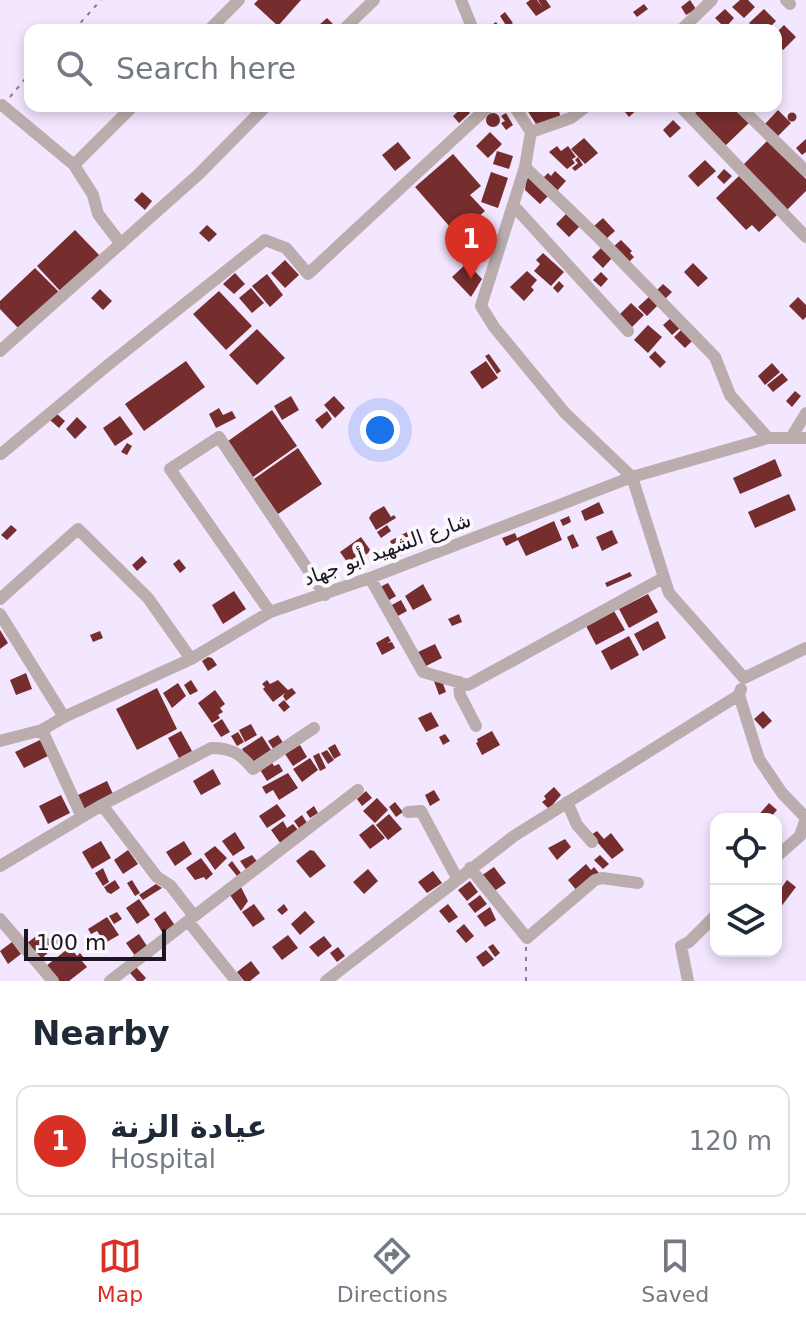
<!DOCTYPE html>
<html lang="en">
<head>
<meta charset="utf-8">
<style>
	:root { --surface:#fff; --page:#f2f2f3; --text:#1f2937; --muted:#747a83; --line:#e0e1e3; --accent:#d93025 }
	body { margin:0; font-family:"DejaVu Sans",Vazirmatn,sans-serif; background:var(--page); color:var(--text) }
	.controls { position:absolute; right:24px; bottom:24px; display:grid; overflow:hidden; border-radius:16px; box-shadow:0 4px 12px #0003 }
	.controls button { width:72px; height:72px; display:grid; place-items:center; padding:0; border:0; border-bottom:2px solid var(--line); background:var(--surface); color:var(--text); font:40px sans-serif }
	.scale { position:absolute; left:24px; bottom:20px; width:142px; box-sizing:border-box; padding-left:8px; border:4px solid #1b161f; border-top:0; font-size:22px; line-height:28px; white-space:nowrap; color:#1b161f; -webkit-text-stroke:6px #fbf8fd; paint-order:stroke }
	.you { position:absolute; left:380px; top:430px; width:28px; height:28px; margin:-20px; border:6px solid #fff; border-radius:50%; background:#1a73e8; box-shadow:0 0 0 12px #1a73e833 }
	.badge { display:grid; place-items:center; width:52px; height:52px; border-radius:50%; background:var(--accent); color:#fff; font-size:26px; font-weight:700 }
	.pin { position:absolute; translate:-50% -66px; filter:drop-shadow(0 2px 4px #0008) }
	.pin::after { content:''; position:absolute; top:42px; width:28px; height:24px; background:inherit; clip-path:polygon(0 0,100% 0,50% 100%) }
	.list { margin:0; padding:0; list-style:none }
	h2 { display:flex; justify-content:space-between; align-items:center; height:104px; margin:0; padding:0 32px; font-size:34px }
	h2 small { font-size:26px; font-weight:400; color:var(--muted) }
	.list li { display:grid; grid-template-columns:52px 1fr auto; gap:24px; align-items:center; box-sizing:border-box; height:112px; margin:0 16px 16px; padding:0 16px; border:2px solid var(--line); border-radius:16px }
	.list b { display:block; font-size:30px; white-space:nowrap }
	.list p { margin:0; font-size:26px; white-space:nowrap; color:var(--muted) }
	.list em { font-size:26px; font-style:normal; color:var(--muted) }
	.icon { flex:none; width:44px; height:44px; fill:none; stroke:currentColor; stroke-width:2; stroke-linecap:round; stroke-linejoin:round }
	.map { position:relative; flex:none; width:806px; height:981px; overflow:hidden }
	.search { position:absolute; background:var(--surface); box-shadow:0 4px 12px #0003; left:24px; right:24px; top:24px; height:88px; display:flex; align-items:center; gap:20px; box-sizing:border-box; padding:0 28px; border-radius:16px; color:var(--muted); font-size:30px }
	.sheet { height:232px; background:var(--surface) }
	nav { display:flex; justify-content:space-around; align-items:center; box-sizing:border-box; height:112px; border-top:2px solid var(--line); background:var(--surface); font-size:22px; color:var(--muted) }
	nav a { display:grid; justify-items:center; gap:4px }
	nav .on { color:var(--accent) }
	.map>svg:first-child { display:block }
	.building { fill:#762d2e }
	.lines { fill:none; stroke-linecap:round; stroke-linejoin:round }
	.path { stroke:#847b8b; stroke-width:2; stroke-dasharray:4 6; stroke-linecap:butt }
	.minor { stroke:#bbadad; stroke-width:12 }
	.labels { text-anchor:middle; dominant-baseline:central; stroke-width:8; stroke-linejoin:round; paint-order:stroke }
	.street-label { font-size:20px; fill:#1b161f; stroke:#fbf8fd }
</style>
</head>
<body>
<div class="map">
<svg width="806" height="981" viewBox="0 0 806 981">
	<rect width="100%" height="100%" fill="#f3e6ff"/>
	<path class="building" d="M258 0H301L278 26 254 4Z
		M530 0H537L542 7 538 0H546L551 7 536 16 526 3Z
		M690 0 696 9 686 15 681 7Z
		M740 0H748L755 7 744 18 732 7Z
		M644 4 648 9 637 17 633 12Z
		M725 9 734 18 725 28 715 18Z
		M764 9 776 21 767 30H756L749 23Z
		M505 12 513 23 507 27 500 16Z
		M327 18 334 25 324 30 319 25Z
		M496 22 502 30H485Z
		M784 25 796 37 783 50 776 43V33Z
		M464 106 470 113 459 123 453 116Z
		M533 106H556L560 114 559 119 536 124 527 110Z
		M620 106H641L629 117Z
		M702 106H734L750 122 725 146 694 114Z
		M778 110 791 123 777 137 765 124Z
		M787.5 117a4.5 4.5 0 1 1 9 0a4.5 4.5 0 1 1-9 0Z
		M506 113 513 125 506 130 501 123 505 121 501 116Z
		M486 120a7 7 0 1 1 14 0a7 7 0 1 1-14 0Z
		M673 120 681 128 670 138 663 130Z
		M490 132 502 144 488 158 476 146Z
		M584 138 598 153 585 164 571 149Z
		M806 139V152L802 155 796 148Z
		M768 140 806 179V191L786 211 742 166Z
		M398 142 411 158 395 171 382 155Z
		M557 146 561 151 568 146 576 157 572 159 575 163 567 169 549 152Z
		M497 151 513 156 509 169 493 164Z
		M453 154 481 186 470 195 485 211 457 235 415 187Z
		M578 157 583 165 575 171 572 168 578 163 575 160Z
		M705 160 716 171 698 187 688 176Z
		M724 169 732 176 724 184 717 177Z
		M555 171 566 181 556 192 542 179 548 173 551 176Z
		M491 172 508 178 498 208 481 202Z
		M531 175 551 193 540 204 525 190 526 180Z
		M739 176 777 215 759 232 752 225 746 230 716 198Z
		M142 192 152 201 145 210 134 200Z
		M568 212 581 225 569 237 556 224Z
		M603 218 615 231 606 239 594 226Z
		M207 225 217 234 209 242 199 233Z
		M75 230 101 257 62 293 37 266Z
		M621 240 632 251 630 253 634 257 628 263 613 247Z
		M601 248 612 258 603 268 592 257Z
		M543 253 564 272 551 286 534 271 540 264 536 260Z
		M285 260 299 275 285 288 271 273Z
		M467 263 482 279 471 297 452 277Z
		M693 263 708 278 698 287 684 272Z
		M35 268 60 293 20 330 0 309V301Z
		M527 271 537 280 531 287 534 290 524 301 510 287Z
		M601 272 608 279 601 287 593 280Z
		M235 273 245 284 234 294 223 284Z
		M267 274 283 295 270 307 252 286Z
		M559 281 564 286 558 293 553 288Z
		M663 284 672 292 664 300 655 292Z
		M251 288 264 303 252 313 239 298Z
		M100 289 112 301 103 310 91 298Z
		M219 291 252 326 226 350 193 314Z
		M650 296 658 305 647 316 638 307Z
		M798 297 806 305V317L803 320 789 306Z
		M631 303 644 315 630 329 618 316Z
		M671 318 680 328 672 335 663 325Z
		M648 325 662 337 648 353 634 340Z
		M683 328 694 339 685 348 674 337Z
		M257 329 285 358 257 385 229 355Z
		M655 351 666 362 660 368 649 357Z
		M489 354 501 371 497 374 485 356Z
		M186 361 205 387 144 431 125 404Z
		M486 361 498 378 482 389 470 372Z
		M772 363 780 372 765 385 758 376Z
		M782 373 788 380 773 392 767 385Z
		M795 391 801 396 792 407 786 401Z
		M291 396 299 410 282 420 274 406Z
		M334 396 345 408 335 418 324 405Z
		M219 408 223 415 232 411 236 418 216 428 209 414Z
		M272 410 297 446 253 477 228 441Z
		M327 411 332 419 322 429 315 420Z
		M56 413 65 421 59 428 50 420Z
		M120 416 133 434 115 446 103 428Z
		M77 417 87 427 75 439 66 429Z
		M127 443 132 446 127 455 121 452Z
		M298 448 322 484 278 514 254 479Z
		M775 459 782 476 740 494 733 478Z
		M789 494 796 510 755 528 748 512Z
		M599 502 604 513 585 521 581 511Z
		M384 506 391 517 394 515 396 518 376 530 369 518 372 513Z
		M569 516 571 522 563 526 560 520Z
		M554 521 562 540 526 556 518 540 506 546 502 538 515 533 517 538Z
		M11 525 17 530 7 540 1 535Z
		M387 525 391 531 381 538 377 532Z
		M612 530 618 543 602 551 596 537Z
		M407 532 415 548 398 557 390 541Z
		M573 534 579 546 572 549 567 537Z
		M361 537 371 551 350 566 340 552Z
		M379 549 387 560 382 563 374 552Z
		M142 556 147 562 137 571 132 565Z
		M179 559 186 568 180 573 173 564Z
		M630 572 632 576 607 587 605 583Z
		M388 583 396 596 386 602 378 588Z
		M423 584 432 600 413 610 405 596Z
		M234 591 246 609 223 624 212 605Z
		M648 594 658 612 629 628 619 609Z
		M401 600 407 611 396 617 390 606Z
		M614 611 625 630 596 645 586 626Z
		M459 614 462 622 452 626 448 619Z
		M658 621 666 638 643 651 634 634Z
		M0 630 8 643 0 649Z
		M100 631 103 638 93 642 90 635Z
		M388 636 391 641 387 643 392 642 395 648 382 655 376 643Z
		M629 636 639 655 611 670 601 651Z
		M435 644 442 658 424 667 418 652Z
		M208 657 212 658 217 665 208 671 202 661Z
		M26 673 32 689 16 695 10 680Z
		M441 678 446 692 439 695 434 681Z
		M191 680 198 691 190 695 184 685Z
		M267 680 270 684 278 680 288 690 292 688 296 693 286 701 283 696 285 693 273 702 263 689 265 687 262 684Z
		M178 683 186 696 172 708 163 693Z
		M157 688 177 729 137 750 116 709Z
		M215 690 225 704 220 708 223 712 218 715 220 718 212 723 198 703Z
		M284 700 290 707 284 712 278 705Z
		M763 711 772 721 763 729 754 719Z
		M431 712 439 726 426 732 418 718Z
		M222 719 230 732 221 737 213 725Z
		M251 724 257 735 245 742 239 730Z
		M181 731 192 751 179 758 168 738Z
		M492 731 500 745 482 755 476 743 478 742 477 739Z
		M238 732 244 742 237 746 231 736Z
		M445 734 450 741 443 745 439 737Z
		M278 735 284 744 274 750 268 741Z
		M262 736 271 750 251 763 242 749Z
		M40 740 48 756 24 768 15 752Z
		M335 744 341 755 334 759 328 748Z
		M300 745 307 757 293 766 285 754Z
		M327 750 334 760 328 764 321 753Z
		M319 753 326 768 320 771 313 756Z
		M310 758 318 770 302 782 293 769Z
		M271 761 274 766 279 764 283 771 267 781 259 768Z
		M213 769 221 784 201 795 193 781Z
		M288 773 298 788 279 800 273 790 266 794 262 787Z
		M107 781 113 794 83 809 76 796Z
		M554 787 561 795 549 809 542 802 546 799 544 796Z
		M434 790 440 800 430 806 425 795Z
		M366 791 372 798 362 806 357 799Z
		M61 795 70 813 48 824 39 806Z
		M377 798 388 810 375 823 363 811Z
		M395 802 403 812 396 817 389 807Z
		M769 803 777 810 769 819H755Z
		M277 804 286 816 267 828 259 816Z
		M314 806 318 813 310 818 306 812Z
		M389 814 402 829 388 840 376 825Z
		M302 815 309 826 301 831 294 821Z
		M283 821 287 828 293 824 299 831 281 844 271 830Z
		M373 824 385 838 370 849 359 835Z
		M597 831 604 839 611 833 624 850 612 859 591 835Z
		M235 832 245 848 233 856 222 841Z
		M565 839 571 847 557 860 548 848Z
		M101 841 111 858 92 869 82 852Z
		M184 841 192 854 175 866 166 852Z
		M215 846 227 858 215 870 204 854Z
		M128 850 138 864 123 874 114 860Z
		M310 850 314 851 326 866 310 878 296 861Z
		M252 855 259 864 248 872 240 861Z
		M600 855 609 864 603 869 594 860Z
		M201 858 213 874 206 880 204 877 195 880 186 868Z
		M232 861 241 873 237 876 228 865Z
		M586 864 591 870 594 867 599 873 577 891 568 880Z
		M494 867 506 883 493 892 481 876Z
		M103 868 109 882 103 886 95 873Z
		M368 869 378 881 364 894 353 882Z
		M433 871 442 883 427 893 418 882Z
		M115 880 120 888 111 894 107 892 104 887Z
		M132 880 140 893 135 896 127 883Z
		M787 880 796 887 780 908 776 906V895Z
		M470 881 478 892 467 901 458 890Z
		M156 884 162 888 143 900 139 895Z
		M241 887 248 901 241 911 230 895Z
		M480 895 487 904 475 913 468 904Z
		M139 899 150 915 137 924 126 908Z
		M254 904 265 919 253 927 242 912Z
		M284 904 288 910 282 915 277 910Z
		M448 904 458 917 449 923 439 911Z
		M490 907 496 920 485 927 477 916Z
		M165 911 176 927 164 935 154 919Z
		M305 911 315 922 300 935 291 924Z
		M117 912 122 919 114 924 109 916Z
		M107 917 119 935 105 943 97 931 91 934 88 929Z
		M464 924 474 936 466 943 456 931Z
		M43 931 48 939 54 934 60 942 40 960 27 943Z
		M139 934 149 949 136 957 126 943Z
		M288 935 298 948 282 960 272 947Z
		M324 936 332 946 318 957 309 947Z
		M12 942 21 954 8 964 0 951Z
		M493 944 500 953 495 957 488 947Z
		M70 947 77 956 80 953 84 958 81 960 87 967 69 981H58L46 966Z
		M338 947 345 956 337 962 330 953Z
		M486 950 494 959 483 967 476 957Z
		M251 961 260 973 250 981H244L237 972Z
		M136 967 146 978 143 981H137L130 973Z"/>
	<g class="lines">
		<path class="path" d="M74 30 101 0
			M10 97 30 73
			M526 947V981"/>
		<path class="minor" d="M461 0 473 30
			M786 0 790 4
			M209 30 239 0
			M343 30 374 0
			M681 30 712 0
			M2 105 74 165 93 195 98 214 121 244
			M514 106 531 132 525 167 481 306 494 327 565 413 632 477 669 593 744 678
			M680 106 806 237
			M739 106 806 171
			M531 132 571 118 587 106
			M74 165 133 106
			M525 167 599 238 715 357 730 395 768 438
			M513 205 628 331
			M0 351 199 174 266 106
			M791 438 806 413
			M0 453 1 454 108 365 265 240 286 248 308 274 489 106
			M370 578 423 672 468 685 663 578
			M0 599 78 529 148 598 191 659
			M270 612 170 469 219 437 325 595
			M0 614 64 717
			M744 678 806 648
			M459 682 460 695 476 726
			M741 689 739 695 759 759 782 793 806 818
			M42 730 82 817
			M0 741 42 730 64 717 191 659 270 612 370 578 632 477 768 438H806
			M567 802 577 825 592 842
			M102 805 157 877 170 885 194 916
			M408 812 421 811 457 878
			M776 857 800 836 806 818
			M0 866 102 805 211 748C231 748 240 753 253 769L314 728
			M470 868 527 938 595 880 602 878 638 883
			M0 919 53 981
			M188 921 236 981
			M110 981 358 790
			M326 981 514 836 739 695
			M688 981 681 946 689 942 716 915"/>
	</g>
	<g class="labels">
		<g class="street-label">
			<text transform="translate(387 549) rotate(-20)">شارع الشهيد أبو جهاد</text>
		</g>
	</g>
</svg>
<div class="controls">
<button><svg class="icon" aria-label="locate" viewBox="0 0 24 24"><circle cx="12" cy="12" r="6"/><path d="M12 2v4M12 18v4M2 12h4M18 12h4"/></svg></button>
<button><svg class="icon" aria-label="layers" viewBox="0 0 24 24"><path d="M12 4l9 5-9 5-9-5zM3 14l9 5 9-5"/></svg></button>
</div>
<div class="scale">100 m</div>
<div class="you"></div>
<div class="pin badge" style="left:471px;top:279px">1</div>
<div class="search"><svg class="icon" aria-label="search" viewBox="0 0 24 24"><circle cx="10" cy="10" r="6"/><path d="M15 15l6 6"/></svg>Search here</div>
</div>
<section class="sheet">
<h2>Nearby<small></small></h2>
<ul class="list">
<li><span class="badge">1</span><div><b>عيادة الزنة</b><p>Hospital</p></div><em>120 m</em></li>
</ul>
</section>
<nav>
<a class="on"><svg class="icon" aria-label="map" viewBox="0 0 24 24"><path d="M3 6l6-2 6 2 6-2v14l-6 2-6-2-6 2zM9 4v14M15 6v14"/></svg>Map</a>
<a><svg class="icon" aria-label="directions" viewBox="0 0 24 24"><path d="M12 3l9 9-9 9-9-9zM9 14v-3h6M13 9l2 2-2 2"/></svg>Directions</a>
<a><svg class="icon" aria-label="saved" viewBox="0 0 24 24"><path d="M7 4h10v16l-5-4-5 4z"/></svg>Saved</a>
</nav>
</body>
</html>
